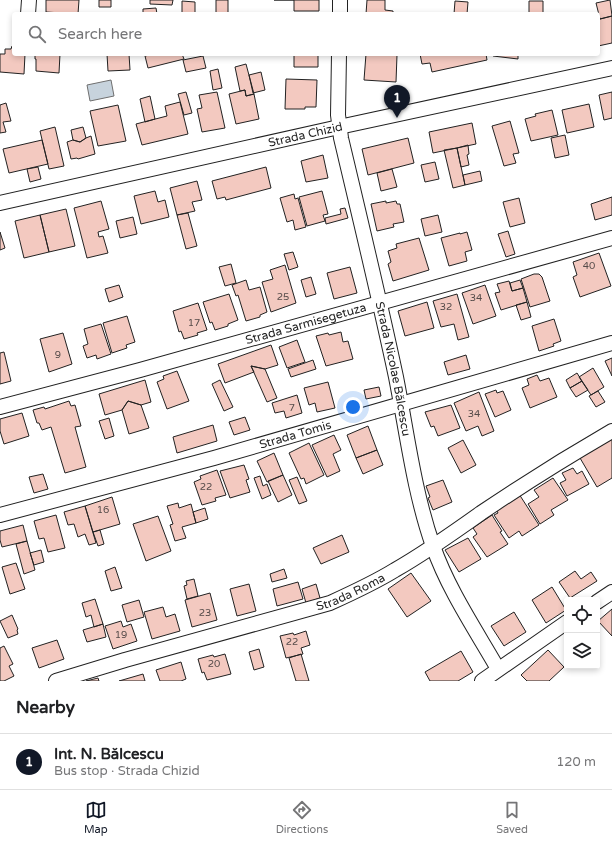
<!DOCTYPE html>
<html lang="en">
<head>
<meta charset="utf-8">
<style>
	:root { --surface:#fff; --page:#f2f2f2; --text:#202124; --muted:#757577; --line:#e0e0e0; --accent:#111827 }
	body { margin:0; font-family:"Varela Round",sans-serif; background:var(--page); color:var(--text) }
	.controls { position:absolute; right:12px; bottom:12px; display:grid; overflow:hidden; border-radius:4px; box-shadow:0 2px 6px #0003 }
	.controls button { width:36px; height:36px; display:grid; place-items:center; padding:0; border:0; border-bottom:1px solid var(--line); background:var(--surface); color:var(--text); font:20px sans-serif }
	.you { position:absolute; left:353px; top:407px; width:14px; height:14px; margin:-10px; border:3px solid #fff; border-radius:50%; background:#1a73e8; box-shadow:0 0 0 6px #1a73e833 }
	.badge { display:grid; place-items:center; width:26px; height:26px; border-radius:50%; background:var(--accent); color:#fff; font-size:13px; font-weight:700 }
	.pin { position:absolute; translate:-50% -33px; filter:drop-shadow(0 1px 2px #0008) }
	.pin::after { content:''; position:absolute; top:21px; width:14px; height:12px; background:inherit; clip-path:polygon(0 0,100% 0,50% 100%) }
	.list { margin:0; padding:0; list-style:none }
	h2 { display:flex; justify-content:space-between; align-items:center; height:52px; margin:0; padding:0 16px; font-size:17px }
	h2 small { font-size:13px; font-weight:400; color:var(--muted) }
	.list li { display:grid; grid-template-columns:26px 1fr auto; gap:12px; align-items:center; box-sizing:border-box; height:56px; padding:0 16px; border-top:1px solid var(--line) }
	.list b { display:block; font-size:15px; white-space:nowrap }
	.list p { margin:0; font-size:13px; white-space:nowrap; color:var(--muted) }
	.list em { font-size:13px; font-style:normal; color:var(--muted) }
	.icon { flex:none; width:22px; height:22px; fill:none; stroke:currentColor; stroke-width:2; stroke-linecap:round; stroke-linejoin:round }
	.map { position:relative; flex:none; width:612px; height:681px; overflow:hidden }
	.search { position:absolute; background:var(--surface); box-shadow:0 2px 6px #0003; left:12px; right:12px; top:12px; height:44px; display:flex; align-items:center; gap:10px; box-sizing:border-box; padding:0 14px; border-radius:4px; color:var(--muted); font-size:15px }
	.sheet { height:108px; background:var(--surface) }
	nav { display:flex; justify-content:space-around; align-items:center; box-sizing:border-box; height:56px; border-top:1px solid var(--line); background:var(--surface); font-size:11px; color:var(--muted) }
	nav a { display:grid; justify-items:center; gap:2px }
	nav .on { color:var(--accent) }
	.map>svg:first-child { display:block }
	.water { fill:#c7d3dd; stroke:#6f6f6f }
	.building { fill:#f3c9c0; stroke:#222 }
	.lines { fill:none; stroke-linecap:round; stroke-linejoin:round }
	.street-casing { stroke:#222; stroke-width:16 }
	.street { stroke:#fff; stroke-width:14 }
	.labels { text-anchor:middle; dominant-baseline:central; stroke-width:3; stroke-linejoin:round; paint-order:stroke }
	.number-label { font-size:10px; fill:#564c4a }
	.street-label { font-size:12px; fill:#222; stroke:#fff }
</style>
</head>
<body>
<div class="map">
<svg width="612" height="681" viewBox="0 0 612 681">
	<rect width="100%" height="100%" fill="#fff"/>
	<path class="water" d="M111 80 114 96 90 101 87 85Z"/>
	<path class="building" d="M46 0H79L78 14 46 12Z
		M99 0H111V7H99Z
		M150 0H173L172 5 150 4Z
		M216 0H228V14H216Z
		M274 0H319V11H294V0Z
		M367 0H385V10L393 11V14H366Z
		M610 0 612 16 600 19 596 3Z
		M182 1 195 2V14H182Z
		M455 1 468 2 467 14H454Z
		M529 1H543V14H529Z
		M156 8 157 14H143V9Z
		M598 16H599L600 19 612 16V43L598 46Z
		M12 46H14V54H25L24 74 0 72V54H5V49H11Z
		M35 54H60L59 73 36 71V59H35Z
		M107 54H129L130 70 108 71Z
		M155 54H182L184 59 148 68 145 56Z
		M294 54H318V67H294Z
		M366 54 397 55 396 82 364 80Z
		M420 54H486L487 60 432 72 430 63 422 64Z
		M494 54H518V59L493 56Z
		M203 56 206 68 186 72 183 60Z
		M246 64 254 94 246 96 245 90 240 91 235 67Z
		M218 69 222 88 213 90 210 71Z
		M261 72 265 90 253 93 249 75Z
		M286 79 317 80 316 107H305V109H285Z
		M245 90 246 96 254 94 259 119 236 124 229 94Z
		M186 92 192 113 184 115 178 94Z
		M217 92 225 128 202 132 197 109 202 108 199 95Z
		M612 92V118L604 120 599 95Z
		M150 96 155 119 145 122 140 99Z
		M180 102 188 134 142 145 136 124 167 116 165 106Z
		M6 103 11 121 3 122 6 132 0 133V105Z
		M589 104 594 127 567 133 562 110Z
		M118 105 126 141 98 146 90 111Z
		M552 110 558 135 531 141 525 119 536 116 535 114Z
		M510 121 519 153 513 154 516 163 504 166 492 126Z
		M472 123 476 144 433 153 429 132Z
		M55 127 64 166 49 169 40 131Z
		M83 127 86 138 80 142 73 140 71 130Z
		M565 135 569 155 555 158 551 138Z
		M91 136 95 154 78 159 77 158 71 159 67 142 73 140 80 142 86 138Z
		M408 138 414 163 368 175 362 149Z
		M42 140 48 164 9 173 3 149Z
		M468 145 469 154 467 155 469 165 461 167 457 148Z
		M457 148 465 185 453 188 444 150Z
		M323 155 328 178 306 182 301 161Z
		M435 162 439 179 425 182 421 165Z
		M38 167 41 179 30 182 27 169Z
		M266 167 271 188 226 200 225 197 217 199 212 181Z
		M392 169 397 187 381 191 377 173Z
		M480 171 482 181 465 185 463 175Z
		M197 181 202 200 192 202 195 211 177 215 170 188Z
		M155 191 158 202 165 200 169 217 141 224 134 196Z
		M322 191 328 214 323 215 325 221 307 226 299 197Z
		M294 194 295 199 298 198 306 227 295 230 293 220 287 222 280 198Z
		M612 197V215L595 220 591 204Z
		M519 198 525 223 510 227 503 202Z
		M101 201 109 229 98 232 99 237 103 236 108 253 87 258 74 208Z
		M386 201V203L396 201 397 204H400L404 222 393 224 394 227 377 231 371 204Z
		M345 208 348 218 326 224 325 218 341 214 340 209Z
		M66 209 75 246 49 252 40 215Z
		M188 213 197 246 186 249 177 215Z
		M40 215 49 252 24 258 15 221Z
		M438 215 442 232 425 236 421 219Z
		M133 217 137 234 120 238 116 221Z
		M508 231 515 254 506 257 498 234Z
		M0 232 5 248 0 250Z
		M467 232 472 250 465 252 467 261 449 266 441 238 460 233V234Z
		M419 238 429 270 393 281 388 264 391 262 388 251 397 248 396 244Z
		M293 252 298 267 289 270 284 254Z
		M599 253 611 286 580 297 573 277 577 275 573 262Z
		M231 264 236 283 225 286 219 267Z
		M285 265 296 303 271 312 262 282 273 279 270 270Z
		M350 267 357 293 334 299 327 273Z
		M534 274H539L542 277 550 301 530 307 521 279Z
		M311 277 316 294 306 297 301 280Z
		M246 280 249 290 260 287 267 312 260 315V317L246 321 238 295 236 296 232 285Z
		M520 280 523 288 512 291 510 283Z
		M509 281 512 291 523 288 527 302 501 310 495 293 500 292 497 284Z
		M119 285 123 297 109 302 105 289Z
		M485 285 496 316 473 324 462 293Z
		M229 294 238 320 228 324V326L215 330 212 322 210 323 203 302Z
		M457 294 469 337 458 340 454 324 441 327 433 301Z
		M427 302 434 328 405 336 398 311Z
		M527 302 531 317 521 320 516 305Z
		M198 303 207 330 197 333 198 335 184 339 181 331 179 332 173 311Z
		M127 316 135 342 126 345 127 348 112 353 103 323Z
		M554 319 561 341 553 344 554 346 539 351 532 326Z
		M101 324 111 354 97 359 96 355 87 358 83 346 88 344 84 329Z
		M341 332 343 342 348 341 353 359 326 366 316 336 328 333 329 335Z
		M63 333 72 364 49 372 40 339Z
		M297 340 305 362 287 368 279 347Z
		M271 345 278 365 265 369 251 366 254 372 225 383 218 364Z
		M4 352 11 381 0 384V353Z
		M466 355 470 369 448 375 444 362Z
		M612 358V376L605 361Z
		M313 360 316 369 291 377 288 369Z
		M251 366 265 369 277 398 267 402Z
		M593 368 604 387 591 395 579 377Z
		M177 371 189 401 167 409 157 382 164 379 163 376Z
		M577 373 582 381 570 388 566 380Z
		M537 375 540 381 549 378 557 397 530 408 522 388 529 385 527 379Z
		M145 380 151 402 141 405 128 401 122 410 105 415 99 394Z
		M220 380 233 407 224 411 212 384Z
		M582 381 588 390 576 397 570 388Z
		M328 382 335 408 317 412 315 403 309 405 304 388Z
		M379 387 381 396 366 399 364 390Z
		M496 390 497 393 503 391 511 410 495 417 485 394Z
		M598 391 605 402 596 407 589 396Z
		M479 392 494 431 482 436 478 426 466 431 454 403Z
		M297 395 302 413 286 418 284 411 275 413 272 403Z
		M69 401 71 406 75 405 81 426 75 427 86 467 65 473 51 427 42 430 39 423H37L33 410 44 407 45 409Z
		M128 401 141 405 149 428 129 434 122 410Z
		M451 405 460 428 438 436 434 426 431 427 425 412Z
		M22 413 29 436 4 444 0 431V419Z
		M245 417 250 430 234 435 229 422Z
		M109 418 114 436 105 439 99 421Z
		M213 425 217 441 177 453 173 437Z
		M368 426 377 450 356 458 347 435Z
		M334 435 341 450 333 454 340 471 327 477 312 445Z
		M612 439V478L597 487 580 458Z
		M463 440 476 465 461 473 448 448Z
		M309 443 324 475 306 484 304 478 301 479 289 453Z
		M377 450 383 465 363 474 356 458Z
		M274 453 283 475 267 482 257 461Z
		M244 465 249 479 246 480 250 492 230 498 220 471Z
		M573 468 577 474 582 471 589 484 567 496 560 483 566 480 562 473Z
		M217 470 226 495 215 498 216 501 202 505 194 482 201 479 200 476Z
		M43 474 48 489 34 493 29 477Z
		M283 475 292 495 278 502 268 481Z
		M260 476 263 486 267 484 271 495 262 499 254 478Z
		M297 477 307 501 299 504 289 480Z
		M553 478 568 500 551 510 554 515 540 524 528 504 539 497 534 490Z
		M443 480 452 502 433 510 428 498 430 497 426 486Z
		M519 494 539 525 522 536 519 531 509 538 494 515 498 513 496 509Z
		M112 497 120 524 93 532 85 506Z
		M178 503 179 508 191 504 196 523 182 527 186 538 175 541 170 525 173 524 167 506Z
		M85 506 96 543 89 545 85 534 78 537 74 524 68 525 64 512Z
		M205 508 208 519 196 523 193 512Z
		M56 515 65 548 48 552 44 538 39 539 34 521Z
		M492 515 502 531 500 532 508 544 487 557 473 537 477 534 473 528Z
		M158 516 171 551 146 561 133 524Z
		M23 525 27 541 2 547 0 540V531Z
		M100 530 104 544 98 546 93 532Z
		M342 535 349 552 321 564 313 548Z
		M468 538 481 559 459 572 445 550Z
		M27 541 35 570 24 574 16 544Z
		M41 550 44 562 34 565 30 553Z
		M16 563 25 589 10 594 2 567Z
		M115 567 122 588 111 591 105 571Z
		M284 569 287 578 272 582 270 574Z
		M575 571 581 579 591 572 597 581 570 598 559 582Z
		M411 573 431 601 407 617 388 589Z
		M194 579 198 596 187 599 184 586 187 585 186 581Z
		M298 582 303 599 277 606 273 589Z
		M249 584 256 611 237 616 230 589Z
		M316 584 320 598 306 603 302 589Z
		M552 587 566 610 546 623 532 600Z
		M210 593 217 620 192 627 185 600Z
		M95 599 103 624 94 627 91 615 86 617 82 603Z
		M139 600 144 617 127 622 122 605Z
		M163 607 166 617 175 614 180 631 152 639 144 612Z
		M612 609V636L598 621Z
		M514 612 526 632 504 646 491 626Z
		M12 615 18 629 17 630 18 634 8 638 0 621Z
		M121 621 123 627 131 624 137 641 113 649 105 626Z
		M103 624 106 637 87 642 83 630Z
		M306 631 310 645 301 648 303 654 286 658 280 636 293 633 294 635Z
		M57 640 64 659 39 668 32 648Z
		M4 646 13 664 9 666 14 676 4 681H0V648Z
		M259 649 264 667 254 670 249 652Z
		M548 650 564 667 549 681H527L521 675Z
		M461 651 473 672 458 681H430L425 672Z
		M225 654 231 674 207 680 204 672 202 673 198 659 213 655 214 657Z
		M301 654 309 681H296L289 658Z
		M181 662 186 679 181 681H160L156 670Z
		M143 674 145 681H119Z
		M98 678 99 681H86Z"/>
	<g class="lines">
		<g class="street-casing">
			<g id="street">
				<path d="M28 14 29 0"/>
				<path d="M340 14V0"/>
				<path id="s1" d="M339 54 338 115 341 138C360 218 379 297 396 377 407 433 414 492 433 546 448 589 475 629 498 669"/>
				<path id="s2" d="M0 203 339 127 612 68"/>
				<path id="s3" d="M0 407 140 370 612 238"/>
				<path id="s4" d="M0 515 214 458 612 343"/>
				<path d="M597 602 612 592"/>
				<path id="s5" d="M56 681 125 660 330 603C352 593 374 583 395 570 425 553 453 533 481 513 524 484 567 457 612 431"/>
				<path d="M482 681 567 622"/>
			</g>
		</g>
		<use href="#street" class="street"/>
	</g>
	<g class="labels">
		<g class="number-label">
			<text x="589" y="266">40</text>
			<text x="283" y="297">25</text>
			<text x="476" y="298">34</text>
			<text x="446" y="307">32</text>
			<text x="194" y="323">17</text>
			<text x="58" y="355">9</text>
			<text x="292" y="408">7</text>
			<text x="474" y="414">34</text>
			<text x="206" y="487">22</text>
			<text x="103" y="510">16</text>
			<text x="205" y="613">23</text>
			<text x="121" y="635">19</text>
			<text x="292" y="642">22</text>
			<text x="214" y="664">20</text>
		</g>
		<g class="street-label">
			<text stroke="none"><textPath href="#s2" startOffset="313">Strada Chizid</textPath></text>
			<text stroke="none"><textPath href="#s3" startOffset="317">Strada Sarmisegetuza</textPath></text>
			<text stroke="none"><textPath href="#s1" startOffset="321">Strada Nicolae Bălcescu</textPath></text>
			<text stroke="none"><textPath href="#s4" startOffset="306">Strada Tomis</textPath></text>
			<text stroke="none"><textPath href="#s5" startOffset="308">Strada Roma</textPath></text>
		</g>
	</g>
</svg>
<div class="controls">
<button><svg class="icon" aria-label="locate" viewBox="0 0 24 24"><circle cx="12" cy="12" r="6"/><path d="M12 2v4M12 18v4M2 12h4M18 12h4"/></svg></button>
<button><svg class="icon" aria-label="layers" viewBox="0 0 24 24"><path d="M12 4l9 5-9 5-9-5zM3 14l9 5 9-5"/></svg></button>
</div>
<div class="you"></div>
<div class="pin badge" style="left:397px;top:118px">1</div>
<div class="search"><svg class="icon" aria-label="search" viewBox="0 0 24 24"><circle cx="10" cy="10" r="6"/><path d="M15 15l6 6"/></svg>Search here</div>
</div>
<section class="sheet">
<h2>Nearby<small></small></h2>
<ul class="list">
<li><span class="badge">1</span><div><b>Int. N. Bălcescu</b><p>Bus stop · Strada Chizid</p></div><em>120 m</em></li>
</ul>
</section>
<nav>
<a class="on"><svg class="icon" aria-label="map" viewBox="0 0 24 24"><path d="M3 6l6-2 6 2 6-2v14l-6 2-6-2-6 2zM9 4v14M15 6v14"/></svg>Map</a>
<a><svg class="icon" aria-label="directions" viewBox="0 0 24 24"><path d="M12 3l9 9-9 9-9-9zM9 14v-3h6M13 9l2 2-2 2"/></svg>Directions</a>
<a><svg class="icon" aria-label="saved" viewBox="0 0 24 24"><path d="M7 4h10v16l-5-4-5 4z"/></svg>Saved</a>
</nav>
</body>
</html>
